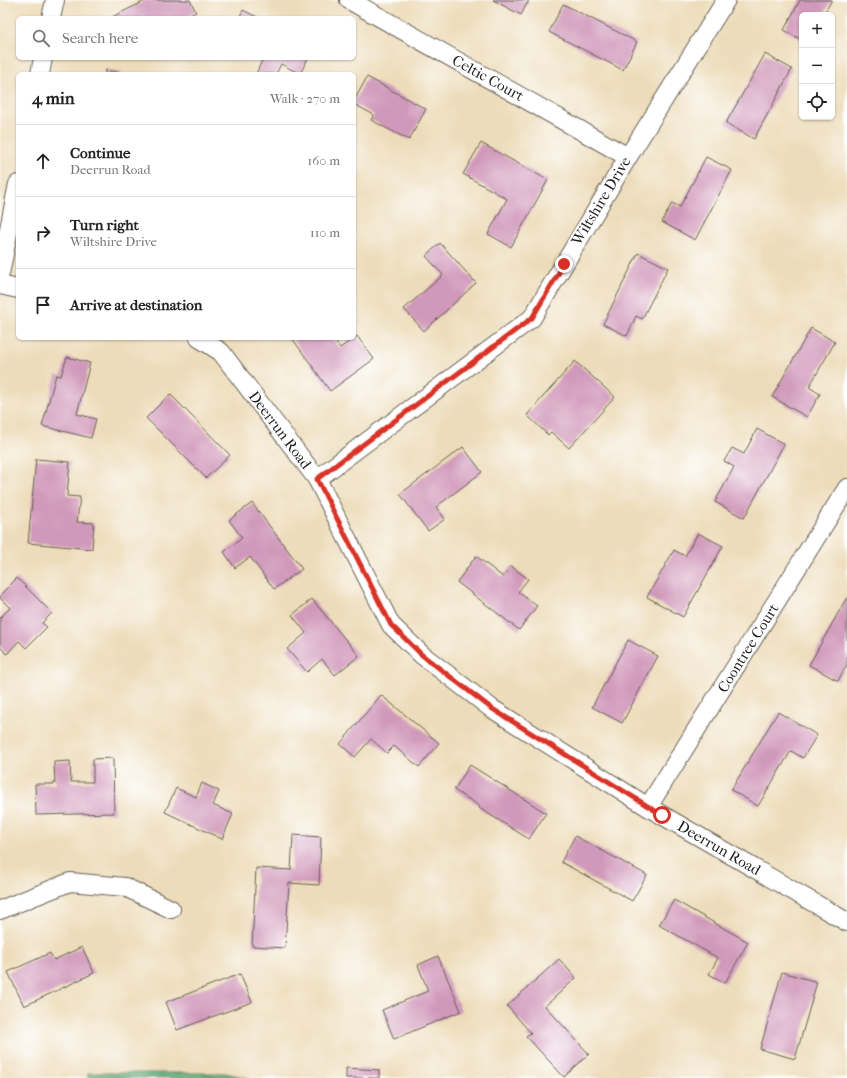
<!DOCTYPE html>
<html lang="en">
<head>
<meta charset="utf-8">
<style>
	:root { --surface:#fff; --page:#f2f2f2; --text:#222; --muted:#767676; --line:#e0e0e0 }
	body { margin:0; font-family:"IM FELL French Canon",serif; background:var(--page); color:var(--text) }
	.controls { position:absolute; right:12px; top:12px; display:grid; overflow:hidden; border-radius:6px; box-shadow:0 1px 3px #0004 }
	.controls button { width:36px; height:36px; display:grid; place-items:center; padding:0; border:0; border-bottom:1px solid var(--line); background:var(--surface); color:var(--text); font:20px sans-serif }
	.stop { position:absolute; width:12px; height:12px; margin:-9px; border:3px solid #d93025; border-radius:50%; background:#fff }
	.stop.end { background:#d93025; border-color:#fff; box-shadow:0 1px 4px #0008 }
	.list { margin:0; padding:0; list-style:none }
	h2 { display:flex; justify-content:space-between; align-items:center; height:52px; margin:0; padding:0 16px; font-size:17px }
	h2 small { font-size:13px; font-weight:400; color:var(--muted) }
	.list li { display:grid; grid-template-columns:26px 1fr auto; gap:12px; align-items:center; box-sizing:border-box; height:72px; padding:0 16px; border-top:1px solid var(--line) }
	.list b { display:block; font-size:15px; white-space:nowrap }
	.list p { margin:0; font-size:13px; white-space:nowrap; color:var(--muted) }
	.list em { font-size:13px; font-style:normal; color:var(--muted) }
	.icon { flex:none; width:22px; height:22px; fill:none; stroke:currentColor; stroke-width:2; stroke-linecap:round; stroke-linejoin:round }
	.map { position:relative; flex:none; width:847px; height:1078px; overflow:hidden }
	.search { position:absolute; background:var(--surface); box-shadow:0 1px 3px #0004; left:16px; top:16px; width:340px; height:44px; display:flex; align-items:center; gap:10px; box-sizing:border-box; padding:0 14px; border-radius:6px; color:var(--muted); font-size:15px }
	.panel { position:absolute; background:var(--surface); box-shadow:0 1px 3px #0004; left:16px; top:72px; width:340px; height:268px; border-radius:6px }
	.map>svg:first-child { display:block }
	.forest { fill:#66b17a; stroke:#41664b }
	.building { fill:#d098ba }
	.lines { fill:none; stroke-linecap:round; stroke-linejoin:round }
	.minor-casing { stroke:#655f53; stroke-width:20 }
	.minor { stroke:#fff; stroke-width:18 }
	.route { stroke:#d93025; stroke-width:5 }
	.labels { text-anchor:middle; dominant-baseline:central; stroke-width:4; stroke-linejoin:round; paint-order:stroke }
	.street-label { font-size:15px; fill:#1c1c1c; stroke:#fff }
</style>
</head>
<body>
<div class="map">
<svg width="847" height="1078" viewBox="0 0 847 1078">
	<rect width="100%" height="100%" fill="#fff"/>
	<filter id="ink" filterUnits="userSpaceOnUse"><feTurbulence type="fractalNoise" baseFrequency=".025" numOctaves="2"/><feDisplacementMap in="SourceGraphic" scale="8" xChannelSelector="R" yChannelSelector="G"/><feConvolveMatrix kernelMatrix="1 2 1 2 8 2 1 2 1" color-interpolation-filters="sRGB"/></filter>
	<filter id="wash" filterUnits="userSpaceOnUse"><feTurbulence type="fractalNoise" baseFrequency=".012" numOctaves="4" result="noise"/><feDisplacementMap in="SourceGraphic" scale="16" xChannelSelector="R" yChannelSelector="G"/><feGaussianBlur stdDeviation="0.9" result="paint"/><feColorMatrix in="noise" values="0 0 0 0 0 0 0 0 0 0 0 0 0 0 0 0 0 1.4 0 .05"/><feComposite in="paint" operator="in"/></filter>
	<g filter="url(#wash)">
		<rect width="100%" height="100%" fill="#eddcb9"/>
		<path class="forest" d="M88 1073H225L248 1078H88Z"/>
		<g id="blocks">
			<path class="building" d="M147 0H190L196 12 184 18H112V17Z
				M493 0H529L521 15Z
				M800 0H832L823 15H802V40L784 30Z
				M563 4 637 42 623 70 549 32Z
				M243 10 259 18H239Z
				M765 54 792 69 754 139 726 123Z
				M263 58H308L300 74 281 64 276 74H256Z
				M106 70 122 73V74H105Z
				M367 77 426 109 409 140 371 120 374 115 354 104V101Z
				M481 143 548 180 511 247 488 234 507 199 463 174Z
				M706 157 732 170 695 240 662 222 672 203 680 207Z
				M440 243 476 283 424 331 404 309 443 275 426 256Z
				M638 253 668 268 642 319 636 316 627 336 603 324Z
				M811 328 835 342 809 387 820 394 807 417 772 397Z
				M357 336 374 359 330 391 292 338H336L334 340 340 348Z
				M67 357 90 363 77 414 96 419 91 438 42 426 56 375 61 376Z
				M575 361 615 397 569 448 551 432 548 435 527 415Z
				M170 394 230 455 206 478 146 418Z
				M757 429 784 444 744 518 715 502 734 467 724 461 732 448 744 454Z
				M463 447 482 472 436 507 445 519 428 531 400 494Z
				M36 459 70 462 67 496 80 497 77 522 94 523 92 549 28 543Z
				M252 503 302 569 274 589 250 557 235 568 224 552 242 538 229 520Z
				M698 533 723 546 683 617 647 597 674 550 685 556Z
				M476 556 503 577 511 566 528 579 518 592 537 606 519 630 457 582Z
				M17 578 52 613 42 623 47 627 26 648 19 641 7 654 0 647V618L10 608 0 598V595Z
				M847 597V664L838 681 809 665Z
				M312 599 359 656 335 675 322 659 307 672 287 649 306 633 292 615Z
				M628 640 658 656 622 723 592 707Z
				M381 695 439 743 419 767 394 746 387 753 371 739 355 757 340 744Z
				M778 712 817 735 803 758 791 751 758 806 731 790Z
				M113 758 114 813 36 815 35 784H55L54 762 70 761 71 782H93V759Z
				M470 765 546 813 529 839 479 808 480 806 454 790Z
				M202 783 219 791 213 805 233 814 222 839 165 812 176 788 196 797Z
				M293 835 321 837 319 885 289 883 285 948 252 946 256 868 291 870Z
				M575 836 647 875 632 901 561 862Z
				M674 900 748 942 725 983 709 974 718 958 659 925Z
				M82 947 94 973 24 1006 8 972 50 953 54 960Z
				M438 956 461 1011 394 1039 382 1010 428 991 418 965Z
				M559 959 576 978 545 1006 589 1054 564 1077 526 1036 531 1033 507 1006Z
				M782 972 817 982 795 1059 760 1049Z
				M240 974 252 1002 177 1030 166 1002Z
				M346 1068 379 1070V1078H346Z"/>
		</g>
	</g>
	<g filter="url(#ink)">
		<use href="#blocks" fill-opacity="0" stroke="#655f53" stroke-width="1"/>
		<g class="lines">
			<g class="minor-casing">
				<path id="minor" d="M349 0 628 157
					M51 18 55 0
					M40 74 43 58
					M0 274 18 184
					M0 285 18 289
					M199 338 221 352 317 479 391 625 422 655 491 708 648 807 847 922
					M317 479 532 318 628 157 726 0
					M648 807 847 488
					M0 910 70 882 125 887 171 909"/>
			</g>
			<use href="#minor" class="minor"/>
		</g>
	</g>
	<g class="lines" filter="url(#ink)">
		<path class="route" d="M564 264 532 318 317 479 391 625 422 655 491 708 662 815"/>
	</g>
	<g class="labels">
		<g class="street-label">
			<text transform="translate(488 78) rotate(29)">Celtic Court</text>
			<text transform="translate(601 201) rotate(-59)">Wiltshire Drive</text>
			<text transform="translate(280 430) rotate(53)">Deerrun Road</text>
			<text transform="translate(748 648) rotate(-58)">Coontree Court</text>
			<text transform="translate(719 848) rotate(30)">Deerrun Road</text>
		</g>
	</g>
</svg>
<div class="controls">
<button>+</button>
<button>−</button>
<button><svg class="icon" aria-label="locate" viewBox="0 0 24 24"><circle cx="12" cy="12" r="6"/><path d="M12 2v4M12 18v4M2 12h4M18 12h4"/></svg></button>
</div>
<div class="stop" style="left:662px;top:815px"></div>
<div class="stop end" style="left:564px;top:264px"></div>
<div class="search"><svg class="icon" aria-label="search" viewBox="0 0 24 24"><circle cx="10" cy="10" r="6"/><path d="M15 15l6 6"/></svg>Search here</div>
<section class="panel">
<h2>4 min<small>Walk · 270 m</small></h2>
<ul class="list">
<li><svg class="icon" aria-label="ahead" viewBox="0 0 24 24"><path d="M12 20V5M6 11l6-6 6 6"/></svg><div><b>Continue</b><p>Deerrun Road</p></div><em>160 m</em></li>
<li><svg class="icon" aria-label="right" viewBox="0 0 24 24"><path d="M7 20v-9h11M14 6l5 5-5 5"/></svg><div><b>Turn right</b><p>Wiltshire Drive</p></div><em>110 m</em></li>
<li><svg class="icon" aria-label="arrive" viewBox="0 0 24 24"><path d="M6 21V4h12l-3 4 3 4H6"/></svg><div><b>Arrive at destination</b></div></li>
</ul>
</section>
</div>
</body>
</html>
